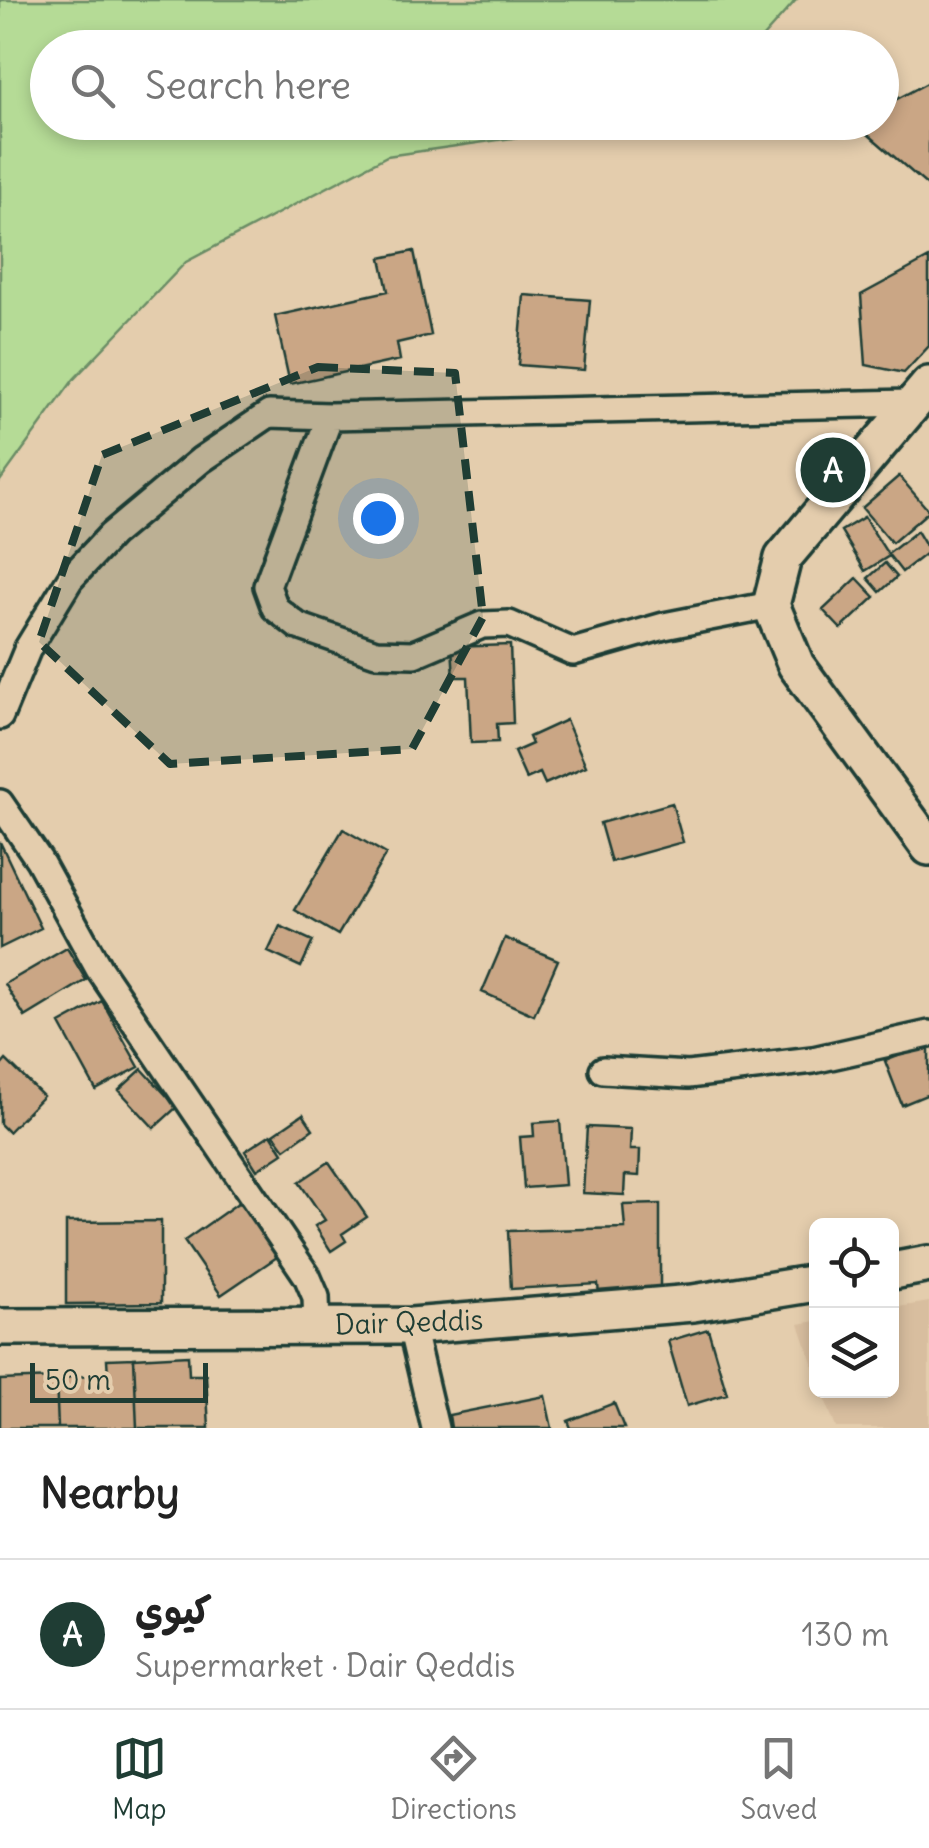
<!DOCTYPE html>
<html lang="en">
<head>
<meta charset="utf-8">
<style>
	:root { --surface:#fff; --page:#f2f2f2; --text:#222; --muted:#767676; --line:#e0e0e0; --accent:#1f3d34 }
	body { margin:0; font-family:Delius,"Playpen Sans Arabic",sans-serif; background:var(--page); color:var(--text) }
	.controls { position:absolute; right:30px; bottom:30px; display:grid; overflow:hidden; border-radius:15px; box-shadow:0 5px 15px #0003 }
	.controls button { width:90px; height:90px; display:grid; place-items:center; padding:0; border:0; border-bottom:2px solid var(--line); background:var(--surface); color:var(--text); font:50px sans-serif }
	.scale { position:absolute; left:30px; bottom:25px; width:178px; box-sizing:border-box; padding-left:10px; border:5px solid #1f3d34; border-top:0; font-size:28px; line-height:35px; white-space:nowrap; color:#1f3d34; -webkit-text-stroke:8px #e4cdad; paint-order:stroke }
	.you { position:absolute; left:378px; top:518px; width:35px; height:35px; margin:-25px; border:8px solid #fff; border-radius:50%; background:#1a73e8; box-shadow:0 0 0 15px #1a73e833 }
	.badge { display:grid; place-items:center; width:65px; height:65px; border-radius:50%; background:var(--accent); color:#fff; font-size:32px; font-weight:700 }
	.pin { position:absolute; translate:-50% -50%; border:5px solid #fff; box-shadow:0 2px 10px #0006 }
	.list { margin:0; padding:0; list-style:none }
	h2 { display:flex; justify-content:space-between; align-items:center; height:130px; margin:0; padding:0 40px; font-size:42px }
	h2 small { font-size:32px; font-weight:400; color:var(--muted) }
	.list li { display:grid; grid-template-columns:65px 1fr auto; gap:30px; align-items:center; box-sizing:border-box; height:150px; padding:0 40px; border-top:2px solid var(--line) }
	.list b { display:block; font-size:38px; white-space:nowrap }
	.list p { margin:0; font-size:32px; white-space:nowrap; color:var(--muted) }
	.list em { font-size:32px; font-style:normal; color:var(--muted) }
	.icon { flex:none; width:55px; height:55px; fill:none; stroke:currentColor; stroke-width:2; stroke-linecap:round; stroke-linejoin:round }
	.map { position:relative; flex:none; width:929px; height:1428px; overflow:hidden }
	.search { position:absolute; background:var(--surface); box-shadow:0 5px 15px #0003; left:30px; right:30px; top:30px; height:110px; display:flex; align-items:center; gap:25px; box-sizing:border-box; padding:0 35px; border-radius:55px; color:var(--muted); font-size:38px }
	.sheet { height:280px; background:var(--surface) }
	nav { display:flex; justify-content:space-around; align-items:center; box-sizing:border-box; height:140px; border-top:2px solid var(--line); background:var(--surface); font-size:28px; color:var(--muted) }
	nav a { display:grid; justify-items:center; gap:5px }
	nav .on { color:var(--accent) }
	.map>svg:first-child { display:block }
	.built { fill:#d8be9f }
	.green { fill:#b5db96; stroke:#6a8c65; stroke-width:2.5 }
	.building { fill:#caa685; stroke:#1f3d34; stroke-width:2.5 }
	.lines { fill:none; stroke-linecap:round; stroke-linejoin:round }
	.minor-casing { stroke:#1f3d34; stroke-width:32 }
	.secondary-casing { stroke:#1f3d34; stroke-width:42 }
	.minor { stroke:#e4cdad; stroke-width:25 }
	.secondary { stroke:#e4cdad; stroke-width:35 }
	.marked { fill:#1f3d34; fill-opacity:0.2; stroke:#1f3d34; stroke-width:8; stroke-dasharray:20 12; stroke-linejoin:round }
	.labels { text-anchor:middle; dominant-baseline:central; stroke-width:8; stroke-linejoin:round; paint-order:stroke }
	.street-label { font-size:28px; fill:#1f3d34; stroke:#e4cdad }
</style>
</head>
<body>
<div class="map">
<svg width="929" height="1428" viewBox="0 0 929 1428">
	<rect width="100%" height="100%" fill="#e4cdad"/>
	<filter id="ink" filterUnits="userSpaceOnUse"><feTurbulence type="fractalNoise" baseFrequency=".01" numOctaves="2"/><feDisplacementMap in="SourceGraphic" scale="20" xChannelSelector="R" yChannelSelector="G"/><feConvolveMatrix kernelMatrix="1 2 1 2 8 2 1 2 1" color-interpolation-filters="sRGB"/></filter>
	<g filter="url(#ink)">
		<path class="built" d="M929 1302V1428H836L822 1391 892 1390V1308Z
			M816 1321V1374L799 1324Z"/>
		<path class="green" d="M0 0H796L754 47 48 48V122L617 123 387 156 186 262 74 379 0 481Z"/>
		<path class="building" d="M929 82V187L861 128 866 122H882V107Z
			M414 251 431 335 397 343 400 360 290 384 275 316 388 291 381 258Z
			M929 258V346L904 373 866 365 861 295Z
			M524 295 590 300 584 370 518 365Z
			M899 476 929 511 892 543 862 508Z
			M864 517 889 556 865 571 841 531Z
			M917 531 929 551 902 572 888 554Z
			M885 563 897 577 880 592 868 578Z
			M857 578 875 597 841 629 823 610Z
			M510 645 513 723 497 724 498 742 471 743 468 677H454L452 647Z
			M566 720 586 766 545 784 540 773 526 779 514 752 532 744 529 737Z
			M672 803 683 842 611 862 600 823Z
			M343 829 386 854 338 935 295 910Z
			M0 842 41 928 0 948Z
			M280 926 313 941 301 967 268 952Z
			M505 938 558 960 534 1015 482 992Z
			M67 948 86 980 25 1017 5 984Z
			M102 1001 139 1067 96 1090 60 1024Z
			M929 1044V1094L902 1105 885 1061Z
			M6 1060 43 1096 8 1132 0 1124V1067Z
			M142 1069 177 1107 154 1128 119 1090Z
			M303 1114 313 1129 285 1149 274 1134Z
			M560 1121 565 1185 524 1188 520 1137 534 1136 533 1123Z
			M587 1127 631 1129 630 1150H640L639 1176 625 1175 624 1195 583 1193Z
			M271 1134 283 1153 257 1170 245 1151Z
			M329 1162 367 1217 342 1234 346 1241 331 1251 315 1226 325 1220 299 1182Z
			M245 1198 283 1253 221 1295 184 1241Z
			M660 1204V1293L599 1296 598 1284 511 1289 508 1231 625 1228 623 1205Z
			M161 1221V1303L66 1304V1222Z
			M708 1329 727 1394 687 1406 668 1341Z
			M188 1355 189 1375H206L209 1428H137L134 1358Z
			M134 1358 137 1428H58L56 1378 108 1375 107 1359Z
			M56 1378 58 1428H0V1380Z
			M545 1396 552 1428H451L449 1415Z
			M614 1403 624 1428H571L568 1421Z"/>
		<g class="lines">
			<g class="minor-casing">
				<path id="minor" d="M330 416 910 403
					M0 716 28 648 70 579 111 535 201 460 269 414 330 416 267 586 275 608 298 626 376 653 414 654 482 625 509 624 573 652 664 626 771 605
					M0 803 39 860 99 969 307 1276 316 1297 317 1326
					M603 1070 688 1075 813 1060 929 1034
					M411 1326 435 1428"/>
			</g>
			<g class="secondary-casing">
				<path id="secondary" d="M929 385 783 558 771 605 796 665 929 847
					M892 1271 929 1264
					M0 1327 411 1326 693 1303 816 1283"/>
			</g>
			<use href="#minor" class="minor"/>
			<use href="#secondary" class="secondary"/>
		</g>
	</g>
	<path class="marked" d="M318 367 455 373 483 617 412 749 170 764 39 642 102 455Z"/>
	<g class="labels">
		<g class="street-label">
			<text transform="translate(409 1322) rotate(-2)">Dair Qeddis</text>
		</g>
	</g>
</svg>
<div class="controls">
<button><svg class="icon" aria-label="locate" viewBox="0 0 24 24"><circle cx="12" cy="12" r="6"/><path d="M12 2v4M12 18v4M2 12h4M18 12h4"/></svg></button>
<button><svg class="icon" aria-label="layers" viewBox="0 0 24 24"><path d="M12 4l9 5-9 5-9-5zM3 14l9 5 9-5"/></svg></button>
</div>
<div class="scale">50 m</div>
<div class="you"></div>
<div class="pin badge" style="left:833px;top:470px">A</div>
<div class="search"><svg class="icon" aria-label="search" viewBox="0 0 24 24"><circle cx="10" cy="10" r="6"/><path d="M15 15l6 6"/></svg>Search here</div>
</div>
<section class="sheet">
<h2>Nearby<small></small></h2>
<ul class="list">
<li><span class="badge">A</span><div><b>كيوي</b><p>Supermarket · Dair Qeddis</p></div><em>130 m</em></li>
</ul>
</section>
<nav>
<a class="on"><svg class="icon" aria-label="map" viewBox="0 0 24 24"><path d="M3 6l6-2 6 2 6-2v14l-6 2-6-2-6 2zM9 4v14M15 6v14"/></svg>Map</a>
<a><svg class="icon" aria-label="directions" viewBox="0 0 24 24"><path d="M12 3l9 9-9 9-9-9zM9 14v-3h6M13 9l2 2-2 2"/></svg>Directions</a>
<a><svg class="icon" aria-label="saved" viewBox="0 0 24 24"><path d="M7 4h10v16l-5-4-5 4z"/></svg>Saved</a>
</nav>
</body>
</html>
